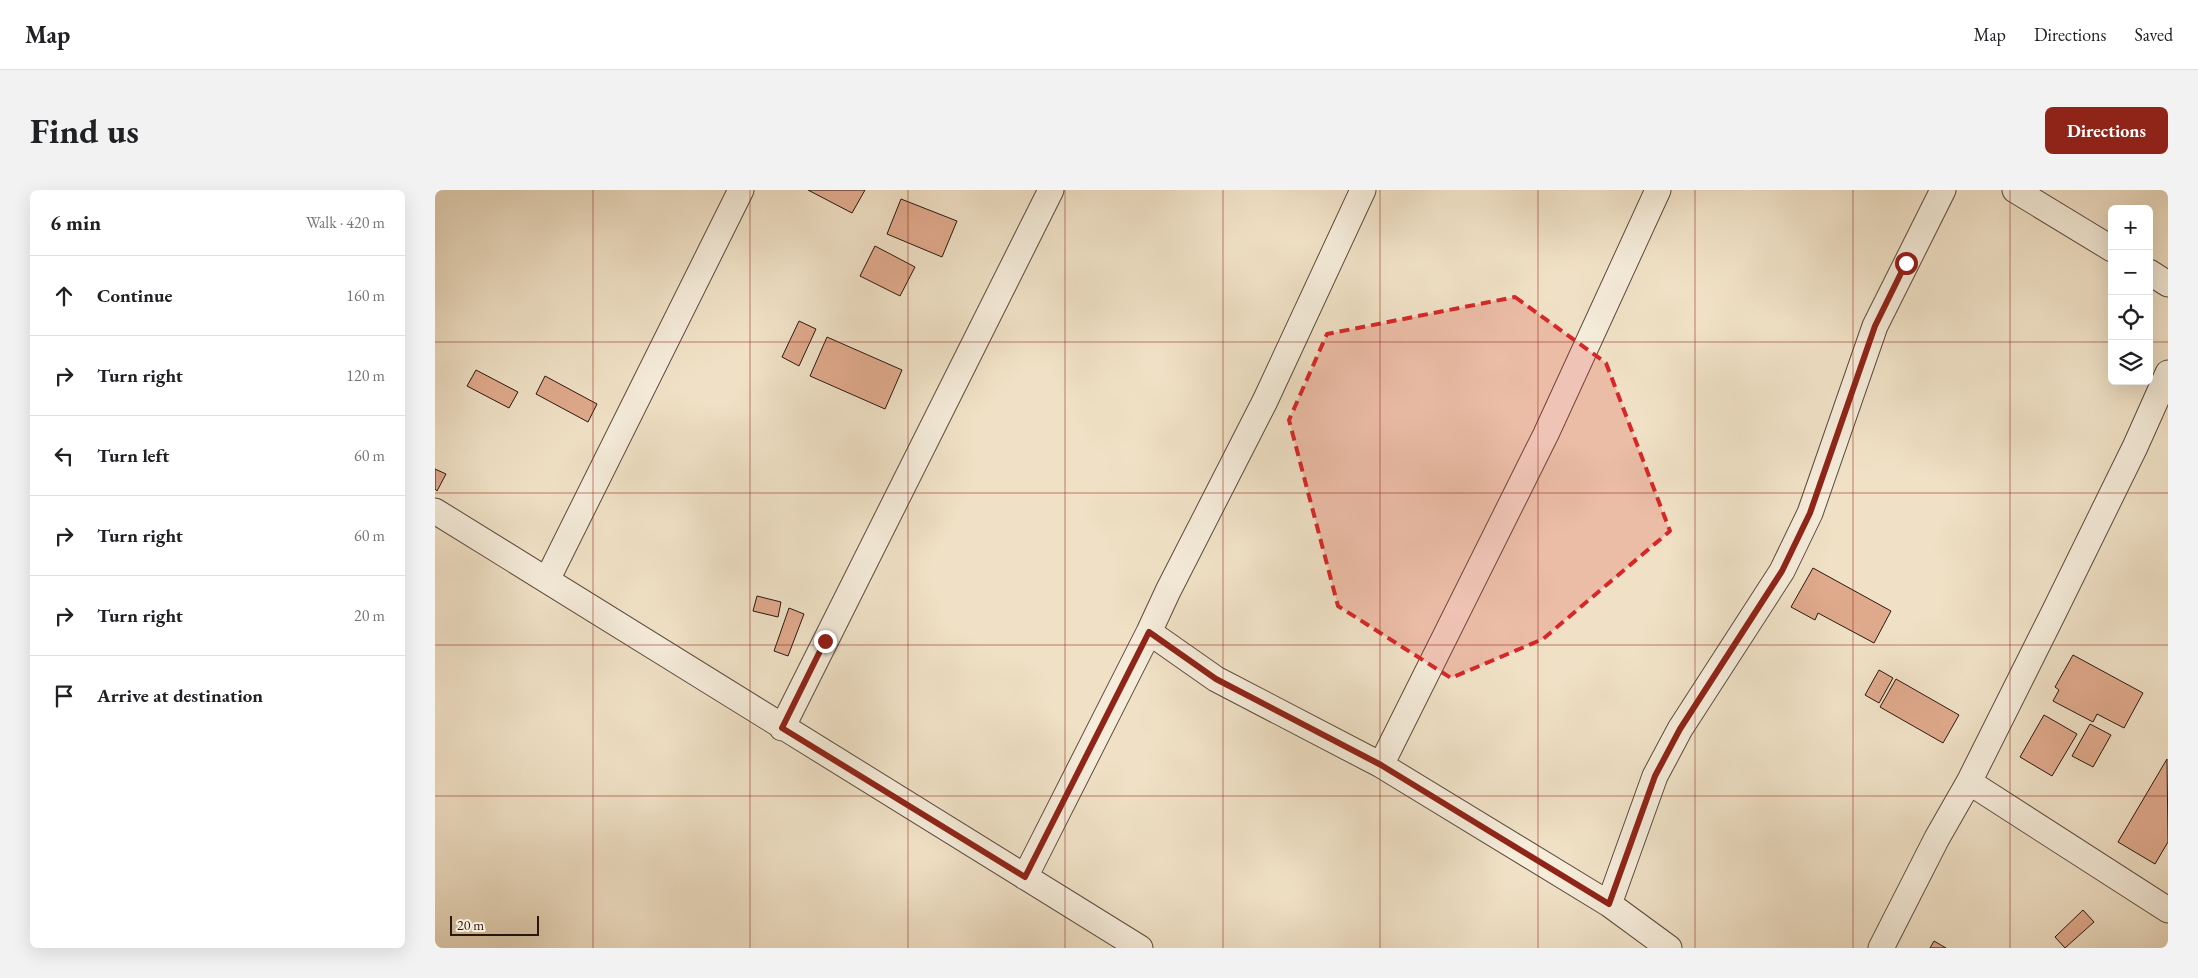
<!DOCTYPE html>
<html lang="en">
<head>
<meta charset="utf-8">
<style>
	:root { --surface:#fff; --page:#f2f2f2; --text:#202124; --muted:#757577; --line:#e0e0e0; --accent:#8f2418 }
	body { margin:0; font-family:"EB Garamond",serif; background:var(--page); color:var(--text) }
	.controls { position:absolute; right:15px; top:15px; display:grid; overflow:hidden; border-radius:8px; box-shadow:0 5px 20px #0002 }
	.controls button { width:45px; height:45px; display:grid; place-items:center; padding:0; border:0; border-bottom:1px solid var(--line); background:var(--surface); color:var(--text); font:25px sans-serif }
	.scale { position:absolute; left:15px; bottom:12px; width:89px; box-sizing:border-box; padding-left:5px; border:2px solid #2a1710; border-top:0; font-size:14px; line-height:18px; white-space:nowrap; color:#2a1710; -webkit-text-stroke:4px #f5ecda; paint-order:stroke }
	.stop { position:absolute; width:15px; height:15px; margin:-11px; border:4px solid #8f2418; border-radius:50%; background:#fff }
	.stop.end { background:#8f2418; border-color:#fff; box-shadow:0 1px 5px #0008 }
	.list { margin:0; padding:0; list-style:none }
	h2 { display:flex; justify-content:space-between; align-items:center; height:65px; margin:0; padding:0 20px; font-size:21px }
	h2 small { font-size:16px; font-weight:400; color:var(--muted) }
	.list li { display:grid; grid-template-columns:32px 1fr auto; gap:15px; align-items:center; box-sizing:border-box; height:80px; padding:0 20px; border-top:1px solid var(--line) }
	.list b { display:block; font-size:19px; white-space:nowrap }
	.list em { font-size:16px; font-style:normal; color:var(--muted) }
	.icon { flex:none; width:28px; height:28px; fill:none; stroke:currentColor; stroke-width:2; stroke-linecap:round; stroke-linejoin:round }
	.map { position:relative; flex:none; width:1733px; height:758px; overflow:hidden; border-radius:8px }
	header { display:flex; align-items:center; gap:30px; box-sizing:border-box; height:70px; padding:0 25px; background:var(--surface); border-bottom:1px solid var(--line) }
	header strong { font-size:24px }
	nav { display:flex; gap:28px; margin-inline-start:auto; font-size:18px }
	.intro { display:flex; align-items:center; justify-content:space-between; box-sizing:border-box; height:120px; padding:0 30px }
	h1 { margin:0; font-size:35px }
	.button { padding:12px 22px; border-radius:8px; background:var(--accent); color:#fff; font-size:18px; font-weight:700 }
	main { display:flex; gap:30px; padding:0 30px }
	aside { flex:1; background:var(--surface); border-radius:8px; box-shadow:0 5px 20px #0002 }
	.map>svg:first-child { display:block }
	.building { fill:#e0aa8d; stroke:#2a1710 }
	.lines { fill:none; stroke-linecap:round; stroke-linejoin:round }
	.street-casing { stroke:#5c4a3e; stroke-width:27 }
	.street { stroke:#f5ecda; stroke-width:25 }
	.route { stroke:#8f2418; stroke-width:6 }
	.marked { fill:#d62828; fill-opacity:0.2; stroke:#d62828; stroke-width:4; stroke-dasharray:10 6; stroke-linejoin:round }
	.grid { fill:none; stroke:#8f2418; stroke-width:1; stroke-opacity:0.55 }
</style>
</head>
<body>
<header>
<strong>Map</strong>
<nav><a>Map</a><a>Directions</a><a>Saved</a></nav>
</header>
<div class="intro"><h1>Find us</h1><a class="button">Directions</a></div>
<main>
<aside>
<h2>6 min<small>Walk · 420 m</small></h2>
<ul class="list">
<li><svg class="icon" aria-label="ahead" viewBox="0 0 24 24"><path d="M12 20V5M6 11l6-6 6 6"/></svg><div><b>Continue</b></div><em>160 m</em></li>
<li><svg class="icon" aria-label="right" viewBox="0 0 24 24"><path d="M7 20v-9h11M14 6l5 5-5 5"/></svg><div><b>Turn right</b></div><em>120 m</em></li>
<li><svg class="icon" aria-label="left" viewBox="0 0 24 24"><path d="M17 20v-9H6M10 6l-5 5 5 5"/></svg><div><b>Turn left</b></div><em>60 m</em></li>
<li><svg class="icon" aria-label="right" viewBox="0 0 24 24"><path d="M7 20v-9h11M14 6l5 5-5 5"/></svg><div><b>Turn right</b></div><em>60 m</em></li>
<li><svg class="icon" aria-label="right" viewBox="0 0 24 24"><path d="M7 20v-9h11M14 6l5 5-5 5"/></svg><div><b>Turn right</b></div><em>20 m</em></li>
<li><svg class="icon" aria-label="arrive" viewBox="0 0 24 24"><path d="M6 21V4h12l-3 4 3 4H6"/></svg><div><b>Arrive at destination</b></div></li>
</ul>
</aside>
<div class="map">
<svg width="1733" height="758" viewBox="0 0 1733 758">
	<rect width="100%" height="100%" fill="#f0e1c6"/>
	<filter id="stains"><feTurbulence type="fractalNoise" baseFrequency=".004" numOctaves="4"/><feColorMatrix values="0 0 0 0 .2 0 0 0 0 .09 0 0 0 0 .02 0 0 0 .5 -.17"/></filter>
	<radialGradient id="worn" r=".72"><stop offset=".6" stop-color="#630" stop-opacity="0"/><stop offset="1" stop-color="#630" stop-opacity=".3"/></radialGradient>
	<path class="building" d="M373 0H430L417 23Z
		M466 9 522 31 507 67 452 44Z
		M440 56 480 77 465 106 425 86Z
		M364 131 381 139 364 176 347 167Z
		M392 147 467 180 450 219 375 186Z
		M41 180 83 202 74 218 32 196Z
		M110 186 162 214 153 232 101 204Z
		M0 279 11 284 2 301 0 299Z
		M1378 378 1456 421 1439 453 1383 423 1380 430 1356 417Z
		M322 406 346 412 343 427 318 421Z
		M354 418 369 424 353 466 339 461Z
		M1638 465 1708 503 1689 538 1662 524 1658 532 1618 511 1624 500 1620 497Z
		M1444 480 1458 488 1444 513 1430 505Z
		M1461 489 1524 525 1508 553 1445 517Z
		M1609 525 1642 544 1617 586 1585 567Z
		M1655 534 1676 545 1658 577 1637 566Z
		M1732 569 1733 652 1720 674 1683 652Z
		M1648 720 1659 732 1630 758 1620 747Z
		M1499 751 1511 758H1495Z"/>
	<g class="lines">
		<g class="street-casing">
			<path id="street" d="M928 0 830 211 733 401 714 442 781 489 946 575 1174 714 1234 758
				M1580 0 1677 59
				M1714 82 1733 94
				M0 321 705 758
				M112 390 306 0
				M347 538 616 0
				M946 575 1111 244 1223 0
				M1534 592 1733 720
				M590 687 714 442
				M1174 714 1220 586 1245 539 1347 381 1375 323 1440 136 1508 0
				M1446 758 1502 648 1534 592 1619 422 1700 257 1733 183"/>
		</g>
		<use href="#street" class="street"/>
	</g>
	<g class="lines">
		<path class="route" d="M390 451 347 538 590 687 714 442 781 489 946 575 1174 714 1220 586 1245 539 1347 381 1375 323 1440 136 1471 73"/>
	</g>
	<path class="marked" d="M1080 107 1171 173 1235 341 1108 449 1016 488 903 416 854 230 892 144Z"/>
	<path class="grid" d="M158 0V758M315 0V758M473 0V758M630 0V758M788 0V758M945 0V758M1103 0V758M1260 0V758M1418 0V758M1575 0V758M0 152H1677M1714 152H1733M0 303H1733M0 455H1733M0 606H1733"/>
	<rect width="100%" height="100%" filter="url(#stains)"/>
	<rect width="100%" height="100%" fill="url(#worn)"/>
</svg>
<div class="controls">
<button>+</button>
<button>−</button>
<button><svg class="icon" aria-label="locate" viewBox="0 0 24 24"><circle cx="12" cy="12" r="6"/><path d="M12 2v4M12 18v4M2 12h4M18 12h4"/></svg></button>
<button><svg class="icon" aria-label="layers" viewBox="0 0 24 24"><path d="M12 4l9 5-9 5-9-5zM3 14l9 5 9-5"/></svg></button>
</div>
<div class="scale">20 m</div>
<div class="stop" style="left:1471px;top:73px"></div>
<div class="stop end" style="left:390px;top:451px"></div>
</div>
</main>
</body>
</html>
